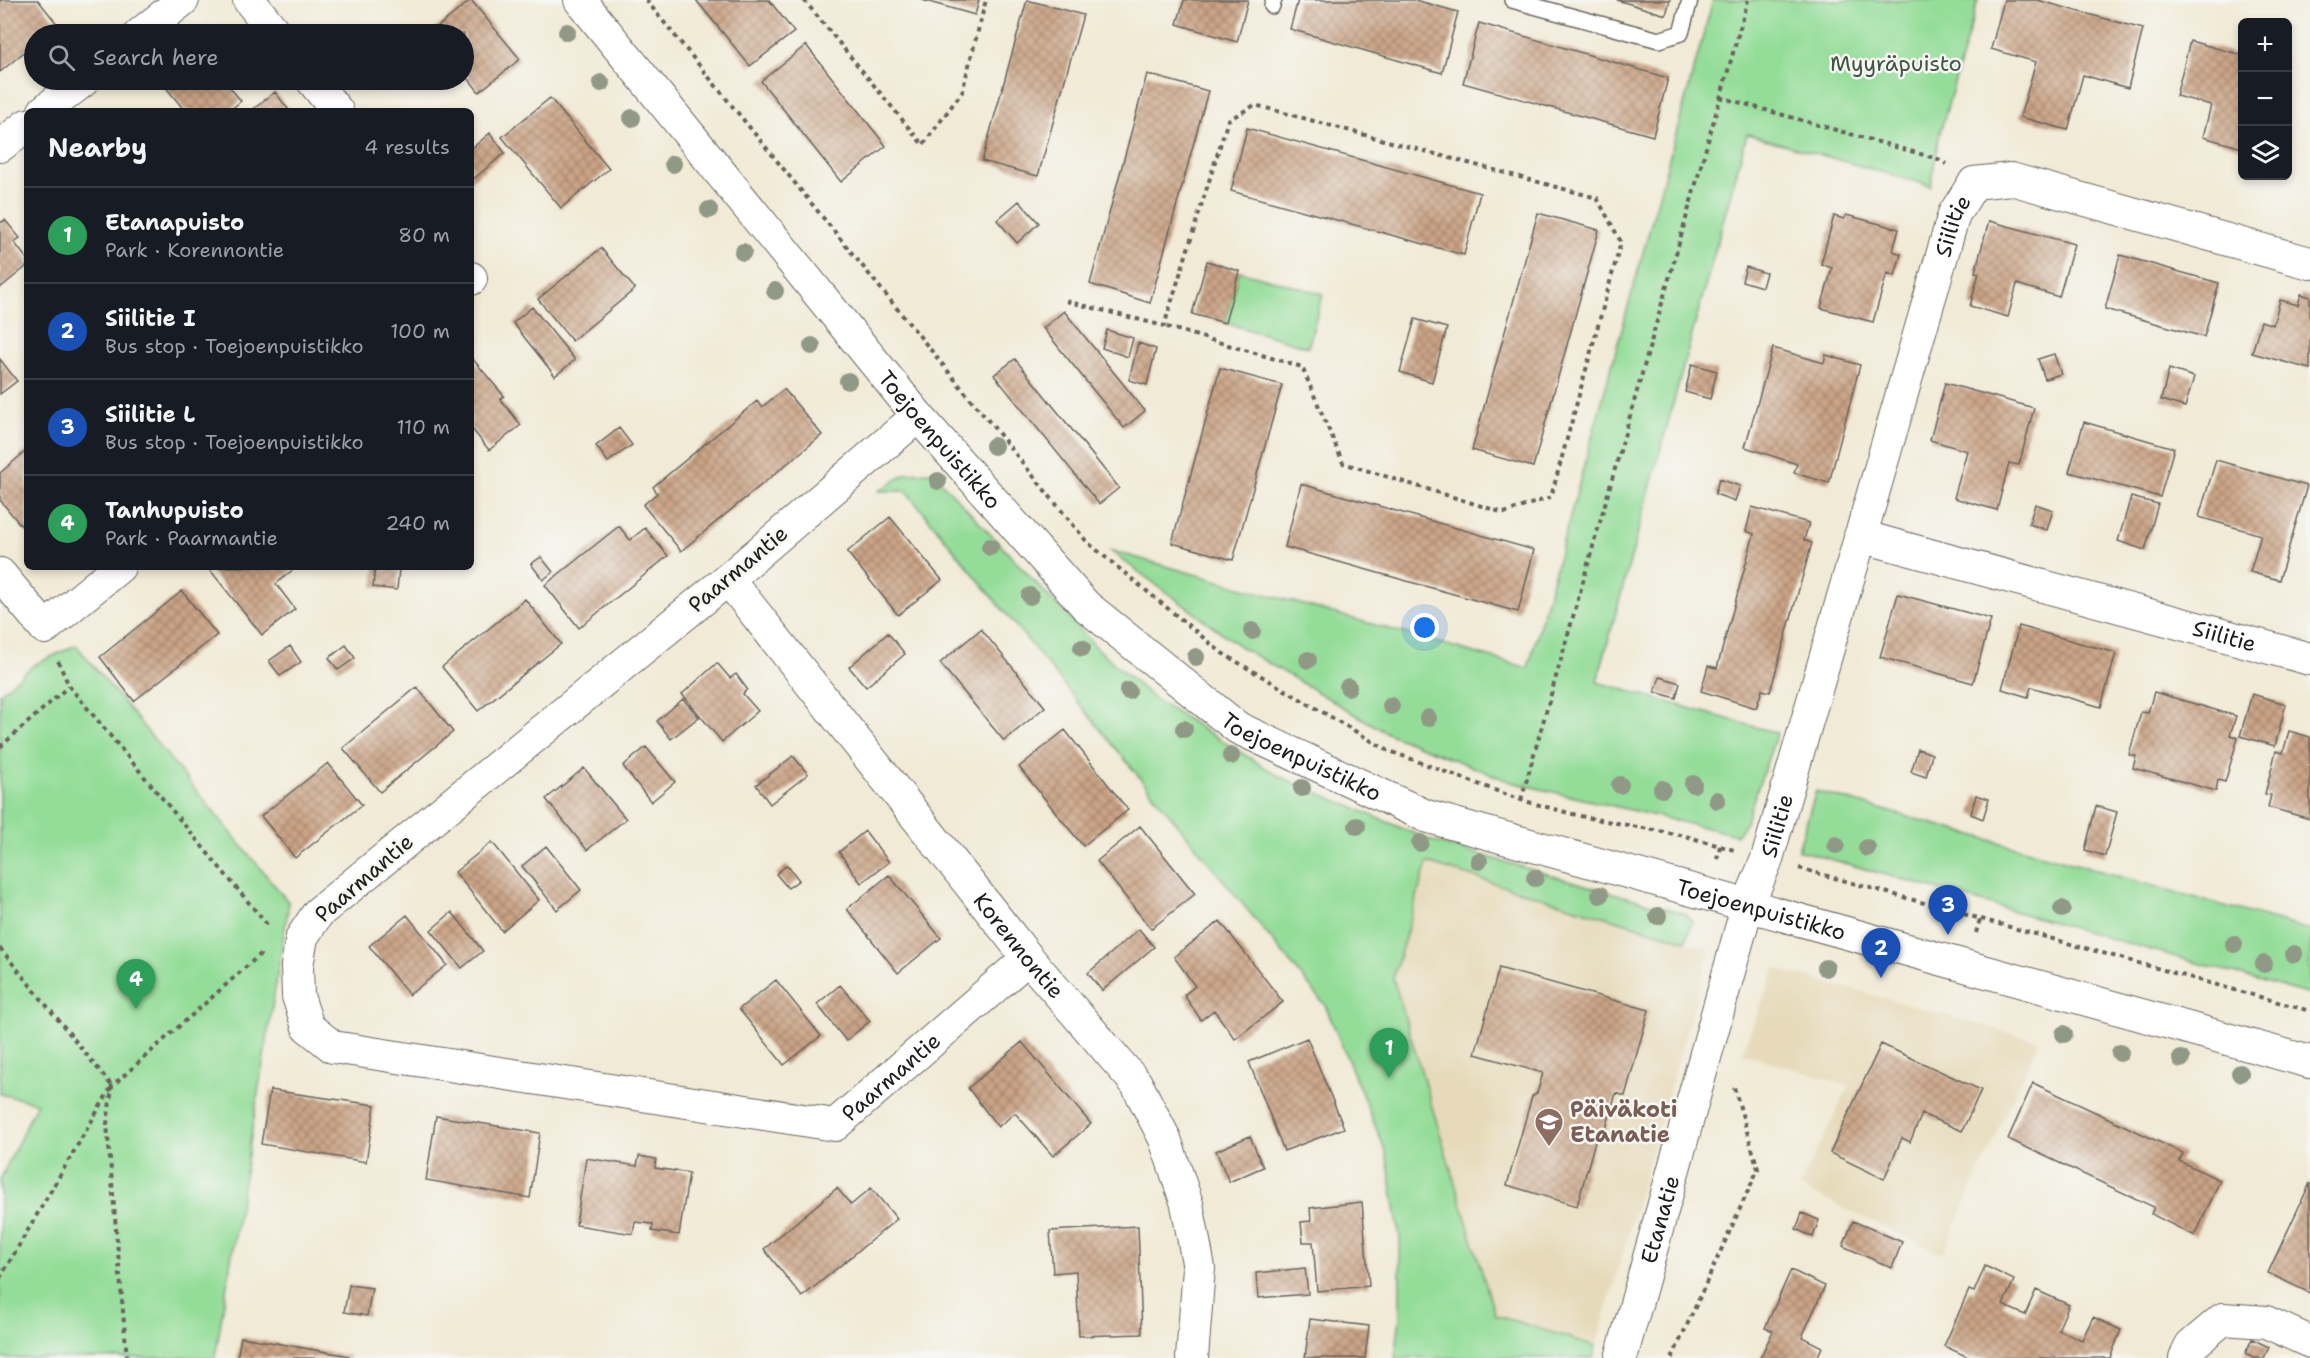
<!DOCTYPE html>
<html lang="en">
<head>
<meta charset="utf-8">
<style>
	:root { --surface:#171b24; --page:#242831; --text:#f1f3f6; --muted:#9ea1a6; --line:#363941; --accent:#7c3aed }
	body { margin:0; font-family:"Shantell Sans",sans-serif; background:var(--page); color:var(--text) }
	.controls { position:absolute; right:18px; top:18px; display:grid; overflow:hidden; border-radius:9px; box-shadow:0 3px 9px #0003 }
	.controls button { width:54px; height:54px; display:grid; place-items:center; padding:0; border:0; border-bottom:2px solid var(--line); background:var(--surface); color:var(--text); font:30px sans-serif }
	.you { position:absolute; left:1425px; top:628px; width:21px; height:21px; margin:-15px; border:4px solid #fff; border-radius:50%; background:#1a73e8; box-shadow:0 0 0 9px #1a73e833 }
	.badge { display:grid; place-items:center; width:39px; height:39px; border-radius:50%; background:var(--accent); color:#fff; font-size:20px; font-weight:700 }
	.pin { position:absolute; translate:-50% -50px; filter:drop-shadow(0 2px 3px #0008) }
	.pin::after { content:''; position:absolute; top:32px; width:21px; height:18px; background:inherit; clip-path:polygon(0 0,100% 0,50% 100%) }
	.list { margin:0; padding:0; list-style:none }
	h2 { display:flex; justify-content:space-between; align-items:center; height:78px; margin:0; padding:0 24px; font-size:26px }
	h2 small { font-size:20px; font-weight:400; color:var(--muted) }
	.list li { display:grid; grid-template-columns:39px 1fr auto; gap:18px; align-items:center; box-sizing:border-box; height:96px; padding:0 24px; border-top:2px solid var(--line) }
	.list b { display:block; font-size:22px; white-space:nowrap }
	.list p { margin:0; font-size:20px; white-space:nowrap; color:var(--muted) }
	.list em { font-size:20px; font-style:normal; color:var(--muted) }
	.icon { flex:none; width:33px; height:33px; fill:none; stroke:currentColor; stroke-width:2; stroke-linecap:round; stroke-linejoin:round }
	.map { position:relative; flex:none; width:2310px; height:1358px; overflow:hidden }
	.search { position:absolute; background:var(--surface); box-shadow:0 3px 9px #0003; left:24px; top:24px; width:450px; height:66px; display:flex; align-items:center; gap:15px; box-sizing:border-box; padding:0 21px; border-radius:33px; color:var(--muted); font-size:22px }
	.panel { position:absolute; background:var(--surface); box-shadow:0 3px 9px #0003; left:24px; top:108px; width:450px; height:462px; border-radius:9px }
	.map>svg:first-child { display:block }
	.built { fill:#e6daba }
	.green { fill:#94dd99; stroke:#587c5a; stroke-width:1.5 }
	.building { fill:url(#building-cross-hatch) }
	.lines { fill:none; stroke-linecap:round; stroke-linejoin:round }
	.lane-casing { stroke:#67645d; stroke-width:18 }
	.street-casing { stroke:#67645d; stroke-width:34 }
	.path { stroke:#67645d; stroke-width:4; stroke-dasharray:4.5 4.5; stroke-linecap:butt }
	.lane { stroke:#fff; stroke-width:15 }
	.street { stroke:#fff; stroke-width:32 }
	.tree { fill:#909985 }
	.labels { text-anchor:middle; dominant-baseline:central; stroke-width:5; stroke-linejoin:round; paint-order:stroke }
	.park-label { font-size:22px; fill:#405642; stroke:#f6f6f2 }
	.street-label { font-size:22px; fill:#1c1c1c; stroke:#f6f6f2 }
	.education-label { font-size:22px; font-weight:bold; fill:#785e54; stroke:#f6f6f2; text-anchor:start }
</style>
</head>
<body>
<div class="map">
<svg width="2310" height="1358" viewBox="0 0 2310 1358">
	<defs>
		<pattern id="building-cross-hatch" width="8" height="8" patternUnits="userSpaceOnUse" patternTransform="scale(1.5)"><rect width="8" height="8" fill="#cba486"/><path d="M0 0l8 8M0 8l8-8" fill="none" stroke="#a4856d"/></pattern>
	</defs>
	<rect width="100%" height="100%" fill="#f6f6f2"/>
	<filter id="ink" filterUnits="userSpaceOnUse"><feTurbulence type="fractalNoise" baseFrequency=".0167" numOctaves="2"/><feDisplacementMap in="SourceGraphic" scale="12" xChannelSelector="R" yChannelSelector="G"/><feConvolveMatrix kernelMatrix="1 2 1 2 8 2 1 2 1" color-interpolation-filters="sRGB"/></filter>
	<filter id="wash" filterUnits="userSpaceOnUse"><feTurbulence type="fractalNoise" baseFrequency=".008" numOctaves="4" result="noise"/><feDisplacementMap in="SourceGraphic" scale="24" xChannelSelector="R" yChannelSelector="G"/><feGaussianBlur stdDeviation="1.35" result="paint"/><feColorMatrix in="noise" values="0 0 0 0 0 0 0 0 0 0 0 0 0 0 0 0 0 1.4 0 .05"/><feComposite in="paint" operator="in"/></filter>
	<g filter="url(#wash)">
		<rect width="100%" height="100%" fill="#f1ead6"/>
		<path class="built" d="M1427 863 1710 949 1596 1346 1495 1315 1393 978Z
			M1775 968 2039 1041 1942 1254 1799 1187 1849 1086 1742 1053Z"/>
		<path class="green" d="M1713 0H1978L1938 140 1931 186 1747 134 1597 682 1777 733 1745 824 1736 835 1511 782 1387 733 1241 647 1109 550 1528 668Z
			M1239 271 1323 294 1308 347 1225 323Z
			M932 472 1097 648 1154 699 1279 776 1432 841 1686 914 1692 922 1686 941 1427 863 1393 978 1495 1315 1596 1346 1593 1358H1395L1400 1317V1239L1386 1152 1325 1005 906 491H879L907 473Z
			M76 645 289 903 215 1358H0V1180L37 1103 0 1094V693L34 665Z
			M1816 791 2310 930V995L1798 850Z"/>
		<g id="blocks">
			<path class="building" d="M0 0H38L58 25 46 34H34V44L0 72Z
				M471 0 520 59 479 92 464 73V34H433L431 32Z
				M696 0H769L794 32 750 66Z
				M922 0H979L975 15Z
				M1027 0 1083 15 1038 176 982 161Z
				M1184 0H1248L1237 42 1177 24Z
				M1298 0H1415L1458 12 1442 73 1290 29Z
				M1617 0H1670L1666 15Z
				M2004 0H2037L2143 29 2128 88 2083 75 2068 130 2020 117 2036 62 1991 49Z
				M1479 23 1668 78 1653 136 1463 83Z
				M2190 41 2242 55V148L2203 137 2211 105 2176 96Z
				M806 45 886 146 841 182 761 81Z
				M1147 74 1208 91 1150 303 1090 284Z
				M160 80H224L241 101 229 111H185Z
				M275 92 288 109 286 111H251Z
				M550 98 609 169 561 208 502 137Z
				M1247 128 1480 193 1464 255 1231 191Z
				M490 133 505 153 471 181V149Z
				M1019 201 1039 223 1017 243 997 220Z
				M1538 213 1599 230 1533 467 1472 450Z
				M1846 215 1899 229 1893 251 1901 254 1895 276 1887 273 1873 322 1821 308 1832 268 1821 264 1834 216 1844 219Z
				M5 220 20 238 14 242 27 259V266L0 288V223Z
				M1989 221 2074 244 2059 297 2017 284 2008 317 1970 306 1979 273 1975 272Z
				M601 248 635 289 572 341 538 299Z
				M2120 255 2219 283 2204 337 2105 309Z
				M1207 261 1239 271 1225 323 1192 314Z
				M1746 267 1766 273 1762 287 1742 281Z
				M2301 294 2310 297V369L2252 353 2261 321 2273 325 2280 300 2298 305Z
				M532 307 575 360 555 376 513 323Z
				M1064 311 1145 411 1124 428 1043 328Z
				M1415 319 1447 328 1432 382 1400 372Z
				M1107 330 1133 338 1128 357 1102 348Z
				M1138 343 1156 349 1147 385 1129 380Z
				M1773 348 1824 363 1826 355 1860 365 1829 483 1794 473 1797 464 1745 447Z
				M2054 354 2061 374 2045 379 2038 359Z
				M471 357 504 396 500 399 521 425 489 450 471 428Z
				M0 359 17 381 0 394Z
				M1015 359 1119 488 1099 504 994 375Z
				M1692 364 1717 371 1710 399 1685 392Z
				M1220 368 1282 385 1233 560 1172 543Z
				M2169 369 2194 377 2185 407 2161 400Z
				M1945 383 2034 408 2019 465 2009 463 1997 510 1954 498 1967 451 1930 440Z
				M784 389 822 435 681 551 643 505 657 493 653 487 757 401 762 407Z
				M2084 422 2174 448 2160 497 2069 472Z
				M619 428 632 445 608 462 596 446Z
				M27 450V533L0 500V473Z
				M2216 460 2307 486 2279 580 2250 572 2261 535 2199 517Z
				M1719 479 1740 486 1735 501 1715 494Z
				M1301 484 1534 550 1518 612 1285 547Z
				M2131 497 2158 504 2145 550 2118 541Z
				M2035 504 2053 510 2047 530 2029 524Z
				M1752 507 1809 523 1804 540 1812 543 1770 692 1762 690 1756 708 1701 691 1708 666 1717 668 1754 534 1746 531Z
				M890 517 942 580 898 615 847 552Z
				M619 526 630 540 645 528 668 556 579 628 545 585Z
				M541 557 553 572 543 580 531 564Z
				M214 567H296L276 584 295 609 262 635 210 570Z
				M375 567 399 569 397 590 373 587Z
				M182 591 217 635 134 701 100 657Z
				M1898 594 1991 619 1973 683 1880 657Z
				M525 599 561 644 478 711 442 667Z
				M2019 626 2116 653 2101 707 2031 687 2028 697 2002 689Z
				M981 629 1045 707 1004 741 940 663Z
				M888 633 905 654 866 687 849 667Z
				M346 645 355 658 338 670 329 658Z
				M290 646 301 662 280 676 269 661Z
				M717 663 730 678 736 674 747 689 743 694 758 711 722 742 682 694Z
				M1660 677 1680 683 1676 698 1655 692Z
				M417 687 453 732 380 792 343 748Z
				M2154 692 2236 716 2230 735 2238 738 2225 782 2218 780 2216 791 2133 768 2136 756 2129 755 2141 712 2148 713Z
				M2252 694 2286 704 2275 746 2240 736Z
				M683 699 699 717 671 739 657 721Z
				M1065 730 1128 810 1083 846 1019 767Z
				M2289 731 2310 737V819L2268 807 2271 795 2265 794 2276 751 2283 753Z
				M646 747 675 782 651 802 623 766Z
				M1918 749 1932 754 1926 777 1911 772Z
				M793 756 808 774 770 804 756 785Z
				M328 763 362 805 295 858 261 816Z
				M584 768 626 819 587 850 546 799Z
				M1976 795 1989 799 1983 819 1971 814Z
				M2096 806 2117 812 2105 856 2085 850Z
				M1140 826 1195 894 1151 929 1097 861Z
				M865 831 889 862 861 883 839 852Z
				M492 842 539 900 502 931 455 872Z
				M546 846 581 890 557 910 522 866Z
				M787 865 799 880 788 888 776 874Z
				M889 875 941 938 898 973 847 909Z
				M452 912 483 951 462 968 431 930Z
				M407 915 447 965 409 995 369 946Z
				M1220 921 1283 1002 1235 1039 1214 1010 1201 1020 1184 995 1195 986 1174 957Z
				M1139 929 1154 947 1102 991 1088 973Z
				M1499 968 1649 1010 1625 1096 1616 1093 1606 1129 1597 1134 1577 1206 1507 1185 1532 1096 1537 1093 1543 1073 1475 1054Z
				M776 980 821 1036 784 1065 739 1009Z
				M840 985 870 1021 846 1041 817 1004Z
				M1307 1038 1344 1128 1284 1151 1249 1062Z
				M1022 1042 1091 1124 1053 1156 1015 1113 998 1127 968 1088Z
				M1881 1044 1981 1090 1962 1131 1922 1114 1910 1142 1902 1138 1884 1179 1830 1153Z
				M2033 1083 2183 1153 2179 1161 2220 1180 2195 1236 2151 1214 2154 1207 2008 1139Z
				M270 1090 375 1105 366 1162 261 1144Z
				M436 1116 540 1133 530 1198 426 1180Z
				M1250 1136 1263 1167 1229 1182 1216 1151Z
				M639 1156 656 1159 655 1168 689 1173 679 1235 652 1231 653 1224 635 1222 633 1234 576 1225 586 1158 637 1166Z
				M2310 1183V1293L2268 1273Z
				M837 1188 851 1205 871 1188 897 1219 802 1297 764 1249Z
				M1362 1202 1369 1286 1317 1291 1313 1242H1303L1301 1222 1311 1221 1310 1208Z
				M1802 1213 1819 1220 1813 1237 1796 1229Z
				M1853 1221 1902 1242 1892 1268 1843 1246Z
				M1138 1226 1142 1334 1079 1336 1076 1271 1053 1273 1050 1231Z
				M1985 1266 2014 1280 2003 1305 2025 1315 2036 1290 2069 1305 2058 1330 2082 1340 2093 1317 2121 1330 2110 1358H1970L1944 1346 1969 1290 1974 1292Z
				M1305 1268 1308 1294 1258 1298 1256 1273Z
				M1791 1270 1825 1286 1802 1337 1822 1347 1817 1358H1760L1773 1331 1765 1328Z
				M349 1285 372 1288 367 1316 344 1312Z
				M1310 1319 1369 1326 1365 1358H1305Z
				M241 1337 349 1356V1358H237Z
				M2252 1339 2269 1347 2264 1358H2253L2245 1354Z"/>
		</g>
	</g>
	<g filter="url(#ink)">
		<use href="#blocks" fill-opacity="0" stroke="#67645d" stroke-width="1.5"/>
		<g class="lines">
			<g class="lane-casing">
				<path id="lane" d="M1512 0 1659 40 1681 33 1690 0
					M1272 6 1274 0"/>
			</g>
			<g class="street-casing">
				<g id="street">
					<path d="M249 0 276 34"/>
					<path id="s1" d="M580 0 918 416 1086 606 1238 728 1426 816 2310 1062"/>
					<path d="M140 34 183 0"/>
					<path d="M312 80 337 111"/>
					<path d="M44 111 84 80"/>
					<path d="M0 146 27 125"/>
					<path d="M471 278V279"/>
					<path id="s2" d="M918 416 728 579 318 913 302 937 297 966 298 996 308 1027 333 1047 835 1125 1028 958"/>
					<path id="s3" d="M1860 536 2310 659"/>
					<path d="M0 574 45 628 119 567"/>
					<path id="s4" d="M728 579 1028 958 1136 1083 1165 1139 1187 1204 1199 1268 1192 1358"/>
					<path id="s5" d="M1621 1358 1747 907 1767 859 1954 214 1974 183 2011 179 2310 263"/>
					<path d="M2185 1358 2191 1346 2223 1319 2266 1322 2310 1342"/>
				</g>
			</g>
			<path class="path" d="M646 0 1087 542 1222 653 1387 750 1521 800 1580 816 1685 836 1734 850
				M804 0 923 145 962 92 986 0
				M1720 97 1938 159 1946 164
				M1066 301 1164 326 1228 120 1255 105 1597 198 1621 242 1551 497 1504 513 1343 463 1302 367 1164 326
				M58 661 69 686 269 927
				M0 747 69 686
				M1521 800 1748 0
				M1717 859 1720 846
				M1799 868 2310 1011
				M1976 933 1980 919
				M0 948 112 1086 0 1278
				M127 1358 107 1124 112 1086 264 951
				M1672 1358 1758 1169 1734 1087"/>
			<use href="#lane" class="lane"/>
			<use href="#street" class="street"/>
		</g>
		<g class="tree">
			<circle cx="567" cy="32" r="9"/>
			<circle cx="601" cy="83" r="9"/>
			<circle cx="632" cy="118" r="9"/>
			<circle cx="673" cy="164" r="9"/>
			<circle cx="709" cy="210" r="9"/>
			<circle cx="743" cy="252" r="9"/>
			<circle cx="775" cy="291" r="9"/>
			<circle cx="812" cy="346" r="9"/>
			<circle cx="848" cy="381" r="9"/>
			<circle cx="994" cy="446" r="9"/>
			<circle cx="938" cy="481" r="9"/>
			<circle cx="990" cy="547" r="9"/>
			<circle cx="1030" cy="596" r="9"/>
			<circle cx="1252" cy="631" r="9"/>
			<circle cx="1082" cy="648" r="9"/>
			<circle cx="1196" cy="657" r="9"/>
			<circle cx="1308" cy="660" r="9"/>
			<circle cx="1348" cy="687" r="9"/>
			<circle cx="1128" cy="691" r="9"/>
			<circle cx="1391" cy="706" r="9"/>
			<circle cx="1428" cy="718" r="9"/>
			<circle cx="1184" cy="729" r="9"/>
			<circle cx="1231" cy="756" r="9"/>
			<circle cx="1693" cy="784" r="9"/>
			<circle cx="1620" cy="785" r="9"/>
			<circle cx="1302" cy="788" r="9"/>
			<circle cx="1662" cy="789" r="9"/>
			<circle cx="1717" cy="800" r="9"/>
			<circle cx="1357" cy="826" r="9"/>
			<circle cx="1420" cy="843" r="9"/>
			<circle cx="1836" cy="845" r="9"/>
			<circle cx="1867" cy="848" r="9"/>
			<circle cx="1479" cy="861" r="9"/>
			<circle cx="1535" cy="878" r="9"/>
			<circle cx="1600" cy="895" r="9"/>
			<circle cx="2062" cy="909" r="9"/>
			<circle cx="1658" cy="916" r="9"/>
			<circle cx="2234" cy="944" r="9"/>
			<circle cx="2294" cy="954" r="9"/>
			<circle cx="2264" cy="964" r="9"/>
			<circle cx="1826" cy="968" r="9"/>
			<circle cx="2064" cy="1034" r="9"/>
			<circle cx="2120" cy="1053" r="9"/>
			<circle cx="2181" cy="1059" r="9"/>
			<circle cx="2240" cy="1073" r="9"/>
		</g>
	</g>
	<defs>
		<g id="school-pin" transform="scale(1.5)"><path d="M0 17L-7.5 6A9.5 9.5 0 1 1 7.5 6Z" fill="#8d6e63" stroke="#f6f6f2"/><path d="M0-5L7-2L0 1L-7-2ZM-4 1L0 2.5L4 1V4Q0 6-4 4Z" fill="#fff"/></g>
	</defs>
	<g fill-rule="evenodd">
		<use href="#school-pin" x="1549" y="1122"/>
	</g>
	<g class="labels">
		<g class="park-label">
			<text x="1896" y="63">Myyräpuisto</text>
		</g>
		<g class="street-label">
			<text stroke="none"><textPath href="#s5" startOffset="1180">Siilitie</textPath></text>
			<text stroke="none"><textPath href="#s1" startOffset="568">Toejoenpuistikko</textPath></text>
			<text transform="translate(738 569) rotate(-40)">Paarmantie</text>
			<text stroke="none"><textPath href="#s3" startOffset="378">Siilitie</textPath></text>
			<text stroke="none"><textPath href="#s1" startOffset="1054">Toejoenpuistikko</textPath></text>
			<text stroke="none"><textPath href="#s5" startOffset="555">Siilitie</textPath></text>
			<text transform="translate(364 878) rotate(-41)">Paarmantie</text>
			<text stroke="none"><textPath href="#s1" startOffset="1540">Toejoenpuistikko</textPath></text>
			<text stroke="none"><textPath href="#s4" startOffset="468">Korennontie</textPath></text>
			<text stroke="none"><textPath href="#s2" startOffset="1514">Paarmantie</textPath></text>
			<text stroke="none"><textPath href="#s5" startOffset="144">Etanatie</textPath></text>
		</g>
		<g class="education-label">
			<text x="1570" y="1109">Päiväkoti<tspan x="1570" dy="25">Etanatie</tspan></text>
		</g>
	</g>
</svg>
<div class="controls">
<button>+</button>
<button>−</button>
<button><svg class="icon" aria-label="layers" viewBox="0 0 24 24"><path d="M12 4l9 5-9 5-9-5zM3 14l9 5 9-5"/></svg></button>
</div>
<div class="you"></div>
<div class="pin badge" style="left:1389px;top:1078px;background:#2e9e5b">1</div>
<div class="pin badge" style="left:1881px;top:978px;background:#1a4fb4">2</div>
<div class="pin badge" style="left:1948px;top:935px;background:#1a4fb4">3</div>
<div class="pin badge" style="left:136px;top:1009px;background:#2e9e5b">4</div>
<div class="search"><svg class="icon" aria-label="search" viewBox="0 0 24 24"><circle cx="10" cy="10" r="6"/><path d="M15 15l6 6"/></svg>Search here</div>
<section class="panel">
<h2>Nearby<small>4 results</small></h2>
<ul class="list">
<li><span class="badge" style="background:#2e9e5b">1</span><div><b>Etanapuisto</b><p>Park · Korennontie</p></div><em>80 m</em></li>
<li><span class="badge" style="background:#1a4fb4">2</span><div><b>Siilitie I</b><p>Bus stop · Toejoenpuistikko</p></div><em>100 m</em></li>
<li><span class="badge" style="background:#1a4fb4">3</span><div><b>Siilitie L</b><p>Bus stop · Toejoenpuistikko</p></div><em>110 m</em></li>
<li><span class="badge" style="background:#2e9e5b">4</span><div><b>Tanhupuisto</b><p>Park · Paarmantie</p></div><em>240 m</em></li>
</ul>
</section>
</div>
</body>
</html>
